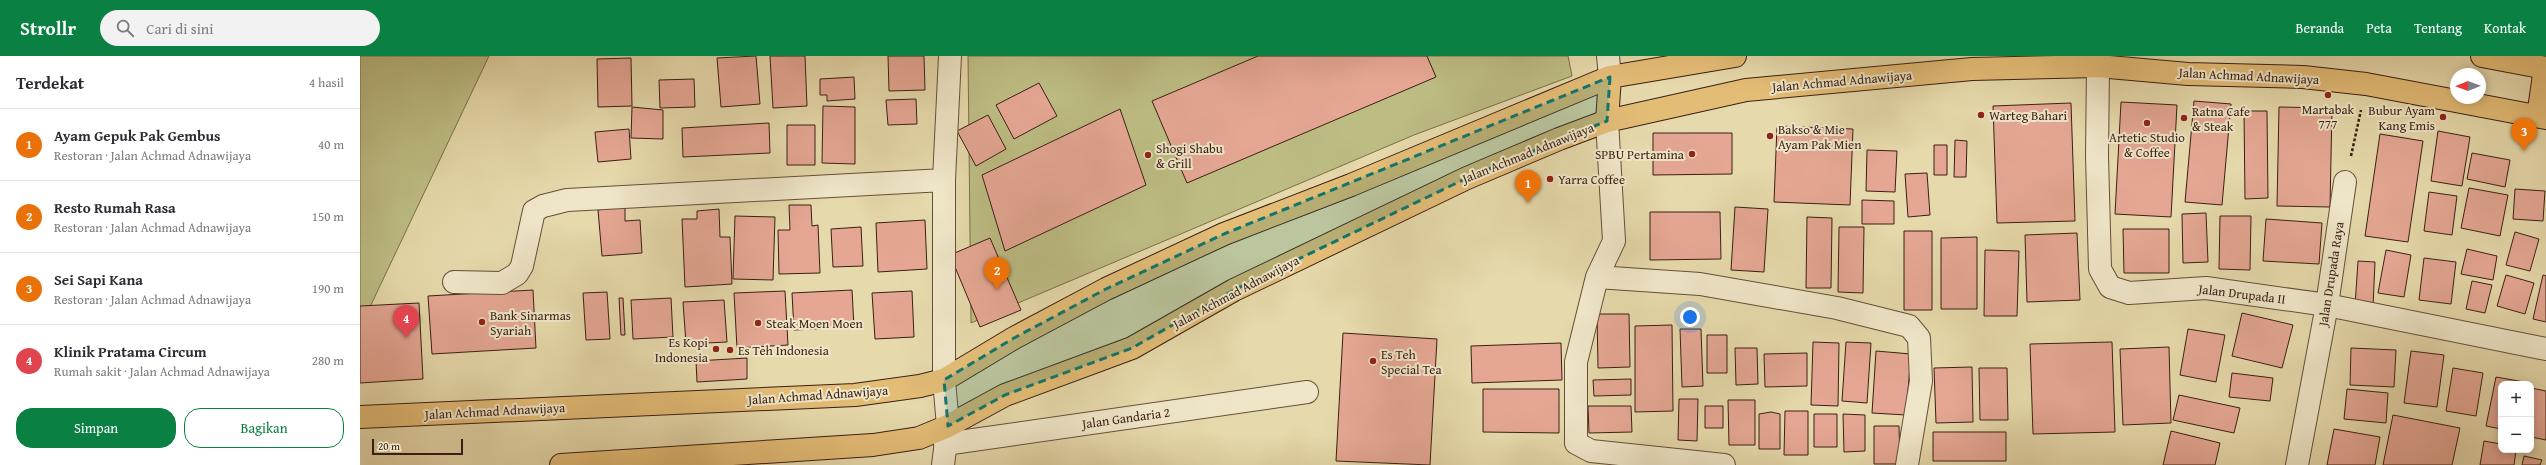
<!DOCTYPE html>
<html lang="id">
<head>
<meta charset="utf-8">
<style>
	:root { --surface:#fff; --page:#f2f2f3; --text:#2b2b33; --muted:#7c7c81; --line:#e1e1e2; --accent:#0b8043 }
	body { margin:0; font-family:"Gentium Book Plus",serif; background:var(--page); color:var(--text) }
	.controls { position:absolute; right:12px; bottom:12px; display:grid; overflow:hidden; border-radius:8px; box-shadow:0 2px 10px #0003 }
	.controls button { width:36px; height:36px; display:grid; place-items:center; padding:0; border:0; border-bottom:1px solid var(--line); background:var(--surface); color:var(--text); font:20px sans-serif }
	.compass { position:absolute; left:2090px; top:12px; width:36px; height:36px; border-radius:50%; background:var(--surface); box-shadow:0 2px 10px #0003; rotate:269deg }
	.scale { position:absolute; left:12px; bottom:10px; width:91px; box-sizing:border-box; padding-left:4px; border:2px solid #3b1f15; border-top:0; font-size:11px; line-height:14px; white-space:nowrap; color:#3b1f15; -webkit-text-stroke:3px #efe6c8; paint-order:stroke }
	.you { position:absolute; left:1330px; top:261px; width:14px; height:14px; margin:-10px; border:3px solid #fff; border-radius:50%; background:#1a73e8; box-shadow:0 0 0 6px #1a73e833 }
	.badge { display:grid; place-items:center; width:26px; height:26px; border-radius:50%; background:var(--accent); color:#fff; font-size:13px; font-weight:700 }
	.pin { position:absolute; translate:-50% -33px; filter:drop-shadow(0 1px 2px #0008) }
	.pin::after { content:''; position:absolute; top:21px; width:14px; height:12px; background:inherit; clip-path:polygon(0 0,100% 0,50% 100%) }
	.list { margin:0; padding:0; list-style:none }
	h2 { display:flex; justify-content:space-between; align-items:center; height:52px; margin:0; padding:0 16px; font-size:17px }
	h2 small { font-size:13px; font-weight:400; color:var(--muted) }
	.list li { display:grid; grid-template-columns:26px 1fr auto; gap:12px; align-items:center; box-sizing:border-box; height:72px; padding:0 16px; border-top:1px solid var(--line) }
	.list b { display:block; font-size:15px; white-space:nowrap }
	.list p { margin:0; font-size:13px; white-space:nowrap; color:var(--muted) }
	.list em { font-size:13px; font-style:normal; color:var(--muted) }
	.actions { display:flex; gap:8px; padding:12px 16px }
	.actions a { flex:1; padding:9px 0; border:1px solid var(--accent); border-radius:16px; text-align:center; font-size:14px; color:var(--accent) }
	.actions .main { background:var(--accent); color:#fff }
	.icon { flex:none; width:22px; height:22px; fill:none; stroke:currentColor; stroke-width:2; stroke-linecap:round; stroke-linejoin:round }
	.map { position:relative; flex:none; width:2186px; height:409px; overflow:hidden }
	header { display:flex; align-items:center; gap:24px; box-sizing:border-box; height:56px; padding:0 20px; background:var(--accent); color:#fff }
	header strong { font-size:19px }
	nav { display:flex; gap:22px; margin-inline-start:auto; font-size:14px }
	.search { width:280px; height:36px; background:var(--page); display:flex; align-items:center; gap:10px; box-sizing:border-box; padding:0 14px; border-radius:22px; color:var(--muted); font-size:15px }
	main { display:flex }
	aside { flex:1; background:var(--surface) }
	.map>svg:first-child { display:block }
	.green { fill:#bdbd83; stroke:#7c6e4c }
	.building { fill:#e5a794; stroke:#3b1f15 }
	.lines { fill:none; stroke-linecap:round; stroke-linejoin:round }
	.minor-casing { stroke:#664e3a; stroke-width:24 }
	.major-casing { stroke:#3b1f15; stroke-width:24 }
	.path { stroke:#3b1f15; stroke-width:2.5; stroke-dasharray:3 2; stroke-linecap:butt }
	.minor { stroke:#efe6c8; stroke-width:22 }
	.major { stroke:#e3bc76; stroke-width:22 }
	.marked { fill:#0f766e; fill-opacity:0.2; stroke:#0f766e; stroke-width:3; stroke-dasharray:8 5; stroke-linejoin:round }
	.poi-dot { fill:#8f2418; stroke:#efe6c8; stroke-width:1.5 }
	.labels { text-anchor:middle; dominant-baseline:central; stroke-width:4; stroke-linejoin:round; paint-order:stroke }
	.street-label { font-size:13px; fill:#3b1f15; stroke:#efe6c8 }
	.poi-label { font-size:13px; fill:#3b1f15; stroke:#efe6c8; text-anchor:start }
</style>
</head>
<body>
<header>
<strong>Strollr</strong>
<div class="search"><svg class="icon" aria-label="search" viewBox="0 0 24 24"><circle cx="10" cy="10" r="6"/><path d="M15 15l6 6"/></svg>Cari di sini</div>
<nav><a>Beranda</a><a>Peta</a><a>Tentang</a><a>Kontak</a></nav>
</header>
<main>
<aside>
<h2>Terdekat<small>4 hasil</small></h2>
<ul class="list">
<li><span class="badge" style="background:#e8710a">1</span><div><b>Ayam Gepuk Pak Gembus</b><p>Restoran · Jalan Achmad Adnawijaya</p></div><em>40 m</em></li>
<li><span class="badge" style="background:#e8710a">2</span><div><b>Resto Rumah Rasa</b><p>Restoran · Jalan Achmad Adnawijaya</p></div><em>150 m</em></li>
<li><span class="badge" style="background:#e8710a">3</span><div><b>Sei Sapi Kana</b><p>Restoran · Jalan Achmad Adnawijaya</p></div><em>190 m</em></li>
<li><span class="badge" style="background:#e0444e">4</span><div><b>Klinik Pratama Circum</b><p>Rumah sakit · Jalan Achmad Adnawijaya</p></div><em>280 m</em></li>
</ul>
<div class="actions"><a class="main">Simpan</a><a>Bagikan</a></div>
</aside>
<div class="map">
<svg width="2186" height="409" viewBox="0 0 2186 409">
	<rect width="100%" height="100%" fill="#e6d9ab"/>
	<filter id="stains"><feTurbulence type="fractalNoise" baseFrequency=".005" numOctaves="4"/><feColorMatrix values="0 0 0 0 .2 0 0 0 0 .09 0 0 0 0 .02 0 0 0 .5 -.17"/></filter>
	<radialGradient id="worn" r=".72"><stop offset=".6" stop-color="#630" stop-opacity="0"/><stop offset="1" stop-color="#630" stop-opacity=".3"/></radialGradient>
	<path class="green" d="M0 0H129L0 272Z
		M608 0H1208L1212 20 1054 79 611 267Z"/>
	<path class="building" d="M396 0 400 48 361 51 357 2Z
		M410 0H445L447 50 413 52Z
		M528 0H564L565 34 529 35Z
		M898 0H1067L1076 21 827 127 792 45Z
		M271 2 272 50 238 51 237 3Z
		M494 21 495 43 467 45V39H460V23Z
		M334 23 335 51 300 52 299 24Z
		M679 27 697 60 654 83 636 49Z
		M556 43 557 68 528 69 526 44Z
		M1834 45 1871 48 1862 149 1825 146Z
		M1761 46 1817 49 1811 161 1755 158Z
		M1711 47 1715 165 1637 167 1633 50Z
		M463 50 495 51V108L462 107Z
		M272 51 303 54V83L271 82Z
		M1919 51 1972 52 1970 151 1917 150Z
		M760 53 786 129 645 195 622 119Z
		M1884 55H1907L1908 142 1885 143Z
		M628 59 646 93 616 110 597 75Z
		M409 67 410 97 323 101 322 72Z
		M427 69H455V109H427Z
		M1417 70 1493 73 1490 149 1414 146Z
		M269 73 271 103 238 106 235 76Z
		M2078 75 2110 81 2102 130 2071 125Z
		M1293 77H1372V118L1293 119Z
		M2020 78 2063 85 2048 186 2005 180Z
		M1595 84 1607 85 1606 121H1594Z
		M1574 89H1587V119H1574Z
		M1507 94 1537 95 1535 136 1506 135Z
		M2112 97 2150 104 2145 131 2107 123Z
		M1567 117 1570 159 1548 161 1545 118Z
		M2109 132 2148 139 2140 180 2101 172Z
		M2155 133 2185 135 2183 165 2153 163Z
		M2069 136 2097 140 2092 179 2064 175Z
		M1502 144 1534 145V168H1502Z
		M429 149H451L452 170 458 169 460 217 419 218 418 174H430Z
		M265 150V165L280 164 282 197 242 200 238 154Z
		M1375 151 1408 153 1404 216 1371 214Z
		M359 153 360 181H370L372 228 325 231 322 163H337V155Z
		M1290 156H1360L1361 203 1290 204Z
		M1846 157 1848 206 1823 207 1822 158Z
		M375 160 415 161 413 224 373 223Z
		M1860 160H1891L1890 214 1859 213Z
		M1447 161 1472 162 1471 232H1446Z
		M1906 163 1962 167 1959 208 1903 205Z
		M565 164 567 213 518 216 516 167Z
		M501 171 503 210 473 211 471 173Z
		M1479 171H1504L1503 237 1478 236Z
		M1763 173H1809V217H1764Z
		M1544 175H1572V254H1544Z
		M2155 176 2179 183 2170 215 2146 209Z
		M1717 177 1720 244 1667 246 1665 179Z
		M1617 181V253H1581V182Z
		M630 182 661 254 620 271 590 199Z
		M2107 193 2137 200 2133 224 2101 218Z
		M1625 194 1659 195 1657 260H1624Z
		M2026 194 2051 199 2044 241 2018 237Z
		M2064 202 2096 206 2091 248 2059 244Z
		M1998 205 2015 206 2013 251 1995 250Z
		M2146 219 2174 227 2165 258 2137 250Z
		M2183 219 2186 220V266L2173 263Z
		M2112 225 2132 229 2125 257 2106 253Z
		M173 234 176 292 72 298 68 240Z
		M492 234 494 271 434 274 432 237Z
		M425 235 428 289 377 292 374 237Z
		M552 235 554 281 515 283 512 237Z
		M247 236 250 283 226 284 223 237Z
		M259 242H263L265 279H261Z
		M311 242 313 281 273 283 271 244Z
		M364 244 367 286 326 288 323 246Z
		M59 247 63 323 0 327V250Z
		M1882 257 1933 269 1922 312 1872 300Z
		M1237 258H1269L1270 311 1238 312Z
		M1312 269 1313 355 1275 356V270Z
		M1320 273H1341L1343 330 1322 331Z
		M1828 273 1865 279 1856 326 1820 319Z
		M983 277 1077 283 1070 409 976 405Z
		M1347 279H1367V317H1347Z
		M1453 286 1479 287 1478 350 1451 349Z
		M1486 286 1511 287 1507 347 1482 345Z
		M1752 286 1755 376 1673 378 1670 288Z
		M1201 287 1202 324 1112 327 1111 290Z
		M1809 291 1811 367 1763 369 1760 293Z
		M1375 292H1397L1398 328 1376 329Z
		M1991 292 2036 294 2034 331 1990 329Z
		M1516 295 1551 298 1546 359 1512 357Z
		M2051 295 2084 299 2077 351 2044 347Z
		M1447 297V330L1405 331 1404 298Z
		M387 302V323L337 326 336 305Z
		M1612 311 1613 366 1576 367 1574 312Z
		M1619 312H1647L1648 364H1620Z
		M2093 312 2123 317 2116 360 2086 355Z
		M1872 317 1913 322 1910 345 1869 341Z
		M2136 321 2164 326 2141 328V373L2126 370Z
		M1271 323V339L1234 340 1233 324Z
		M2171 332 2186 335V384L2171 381Z
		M1123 333H1199V377L1123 376Z
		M1987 333 2028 337 2026 367 1984 363Z
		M1819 339 1880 352 1874 377 1813 364Z
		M1319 343H1338L1337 385 1318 384Z
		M1368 344H1395V389H1369Z
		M1228 350H1271L1272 376 1229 377Z
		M1345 350H1363V372H1345Z
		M1425 355H1448V399H1424Z
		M1411 356 1420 358V393H1399V358Z
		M1454 358H1477V391H1454Z
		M1483 358 1505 359V395L1484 396Z
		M2033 359 2100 372 2092 409H2023Z
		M1514 370H1539L1540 408H1514Z
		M1974 373 2020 381 2015 409H1967Z
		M1811 375 1860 387 1855 409H1803Z
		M1573 376H1646V405H1573Z
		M2124 385 2141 388V394H2156L2154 409H2120Z
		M2164 400 2182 404 2180 409H2162Z"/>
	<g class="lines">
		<g class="minor-casing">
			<path id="minor" d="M1248 0 1250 21
				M1738 10 1737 100 1740 213 1750 231 1769 237 1846 232 1967 249 2186 293
				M1247 65 1254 185 1237 221 1340 228 1477 252 1549 270 1559 282 1561 325 1547 409
				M1237 221 1216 306V387L1231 395 1364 409
				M94 226 142 227 157 218 162 210 174 155 183 150 207 144 584 124
				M585 388 947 336
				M583 409 588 370 584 324V124L590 0
				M1937 409 1967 249 1985 126"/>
		</g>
		<g class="major-casing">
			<path id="major" d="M2122 0 2186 12
				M2178 60 2185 12
				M1247 65 1250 21
				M0 361 495 339 560 330 584 324 654 282 746 233 864 178 991 129 1250 21 1375 0
				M201 409 513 389 559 382 588 370 645 339 772 292 874 234 1107 122 1199 83 1247 65 1386 34 1612 13 1738 10 1828 18 1943 21 2006 28 2186 62"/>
		</g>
		<path class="path" d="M1991 100 2001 54"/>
		<use href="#minor" class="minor"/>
		<use href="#major" class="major"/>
	</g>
	<path class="marked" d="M1250 21 1247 65 1107 122 874 234 772 292 645 339 588 370 584 324 654 282 746 233 864 178Z"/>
	<g class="poi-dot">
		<circle cx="1968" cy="39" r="4"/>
		<circle cx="1621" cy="59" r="4"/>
		<circle cx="2083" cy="61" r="4"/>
		<circle cx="1824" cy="62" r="4"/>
		<circle cx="1787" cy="67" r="4"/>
		<circle cx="1410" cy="80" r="4"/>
		<circle cx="1332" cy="98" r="4"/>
		<circle cx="788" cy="99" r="4"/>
		<circle cx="1190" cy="123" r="4"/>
		<circle cx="122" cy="266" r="4"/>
		<circle cx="398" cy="267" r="4"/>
		<circle cx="356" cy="293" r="4"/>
		<circle cx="370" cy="294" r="4"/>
		<circle cx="1013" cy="305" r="4"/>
	</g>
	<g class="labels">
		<g class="street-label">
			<text transform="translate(1889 20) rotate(3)">Jalan Achmad Adnawijaya</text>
			<text transform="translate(1482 25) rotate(-5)">Jalan Achmad Adnawijaya</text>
			<text transform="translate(1168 97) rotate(-22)">Jalan Achmad Adnawijaya</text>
			<text transform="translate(1971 218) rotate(-81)">Jalan Drupada Raya</text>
			<text transform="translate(876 236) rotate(-28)">Jalan Achmad Adnawijaya</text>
			<text transform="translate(1882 238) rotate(7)">Jalan Drupada II</text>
			<text transform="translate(458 339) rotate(-4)">Jalan Achmad Adnawijaya</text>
			<text transform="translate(135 355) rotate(-3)">Jalan Achmad Adnawijaya</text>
			<text transform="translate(766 362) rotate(-8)">Jalan Gandaria 2</text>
		</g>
		<g class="poi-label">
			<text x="1968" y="53" text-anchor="middle">Martabak<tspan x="1968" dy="15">777</tspan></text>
			<text x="2075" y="54" text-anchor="end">Bubur Ayam<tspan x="2075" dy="15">Kang Emis</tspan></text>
			<text x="1832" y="55">Ratna Cafe<tspan x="1832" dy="15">&amp; Steak</tspan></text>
			<text x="1629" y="59">Warteg Bahari</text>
			<text x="1418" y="73">Bakso &amp; Mie<tspan x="1418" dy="15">Ayam Pak Mien</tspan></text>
			<text x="1787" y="81" text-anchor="middle">Artetic Studio<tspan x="1787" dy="15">&amp; Coffee</tspan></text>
			<text x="796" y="92">Shogi Shabu<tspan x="796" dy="15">&amp; Grill</tspan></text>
			<text x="1324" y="98" text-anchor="end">SPBU Pertamina</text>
			<text x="1198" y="123">Yarra Coffee</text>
			<text x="130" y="259">Bank Sinarmas<tspan x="130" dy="15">Syariah</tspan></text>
			<text x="406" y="267">Steak Moen Moen</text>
			<text x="348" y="286" text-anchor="end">Es Kopi<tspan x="348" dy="15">Indonesia</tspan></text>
			<text x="378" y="294">Es Teh Indonesia</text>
			<text x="1021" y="298">Es Teh<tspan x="1021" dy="15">Special Tea</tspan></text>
		</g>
	</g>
	<rect width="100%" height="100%" filter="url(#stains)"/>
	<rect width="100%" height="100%" fill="url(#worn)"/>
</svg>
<div class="controls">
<button>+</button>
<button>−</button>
</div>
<svg class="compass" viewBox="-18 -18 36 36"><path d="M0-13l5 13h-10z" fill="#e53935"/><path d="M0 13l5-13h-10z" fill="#7c7c81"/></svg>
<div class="scale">20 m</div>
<div class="you"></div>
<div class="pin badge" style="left:1168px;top:147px;background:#e8710a">1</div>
<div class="pin badge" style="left:637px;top:234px;background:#e8710a">2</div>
<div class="pin badge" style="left:2164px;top:95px;background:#e8710a">3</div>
<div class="pin badge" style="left:46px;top:282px;background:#e0444e">4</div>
</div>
</main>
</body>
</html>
